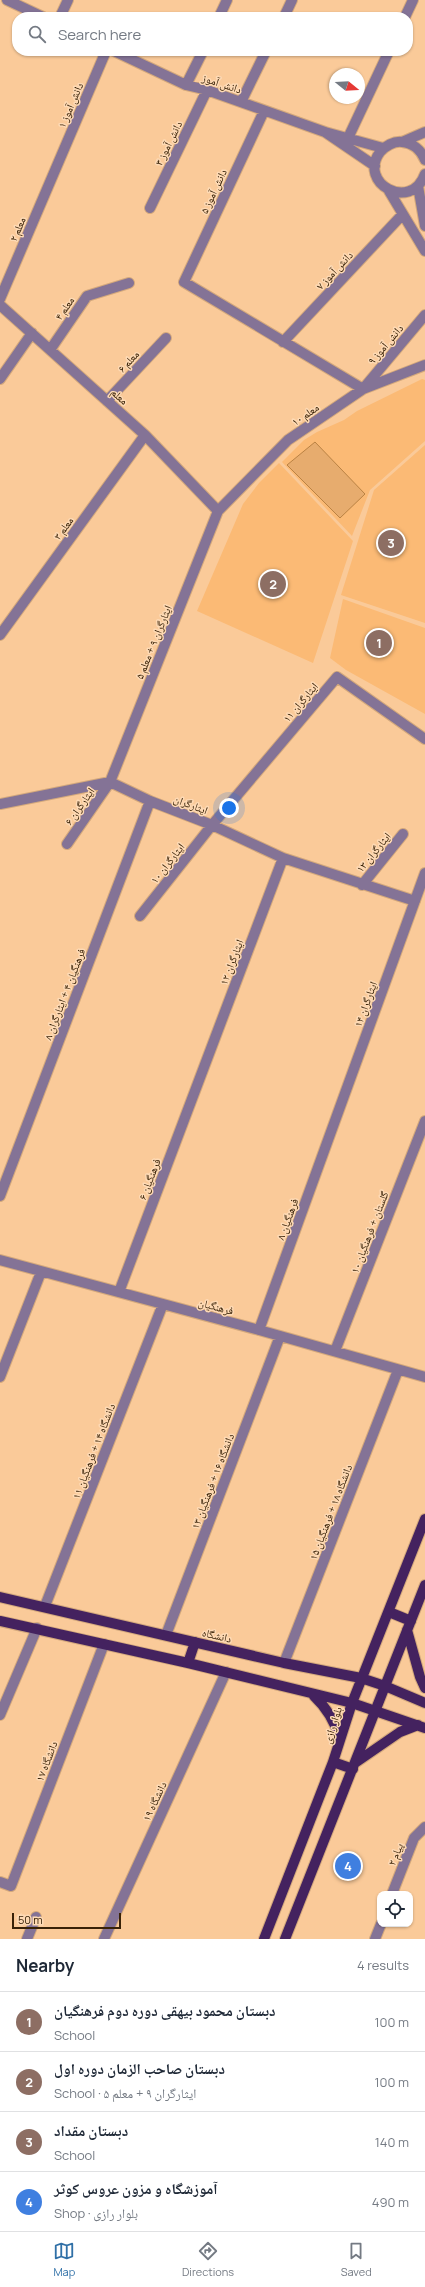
<!DOCTYPE html>
<html lang="en">
<head>
<meta charset="utf-8">
<style>
	:root { --surface:#fff; --page:#f2f2f3; --text:#1f2937; --muted:#747a83; --line:#e0e1e3; --accent:#3070a7 }
	body { margin:0; font-family:Manrope,"Noto Naskh Arabic",sans-serif; background:var(--page); color:var(--text) }
	.controls { position:absolute; right:12px; bottom:12px; display:grid; overflow:hidden; border-radius:8px; box-shadow:0 1px 3px #0004 }
	.controls button { width:36px; height:36px; display:grid; place-items:center; padding:0; border:0; border-bottom:1px solid var(--line); background:var(--surface); color:var(--text); font:20px sans-serif }
	.compass { position:absolute; left:329px; top:68px; width:36px; height:36px; border-radius:50%; background:var(--surface); box-shadow:0 1px 3px #0004; rotate:108deg }
	.scale { position:absolute; left:12px; bottom:10px; width:109px; box-sizing:border-box; padding-left:4px; border:2px solid #392207; border-top:0; font-size:11px; line-height:14px; white-space:nowrap; color:#392207; -webkit-text-stroke:3px #fedab5; paint-order:stroke }
	.you { position:absolute; left:229px; top:808px; width:14px; height:14px; margin:-10px; border:3px solid #fff; border-radius:50%; background:#1a73e8; box-shadow:0 0 0 6px #1a73e833 }
	.badge { display:grid; place-items:center; width:26px; height:26px; border-radius:50%; background:var(--accent); color:#fff; font-size:13px; font-weight:700 }
	.pin { position:absolute; translate:-50% -50%; border:2px solid #fff; box-shadow:0 1px 4px #0006 }
	.list { margin:0; padding:0; list-style:none }
	h2 { display:flex; justify-content:space-between; align-items:center; height:52px; margin:0; padding:0 16px; font-size:17px }
	h2 small { font-size:13px; font-weight:400; color:var(--muted) }
	.list li { display:grid; grid-template-columns:26px 1fr auto; gap:12px; align-items:center; box-sizing:border-box; height:60px; padding:0 16px; border-top:1px solid var(--line) }
	.list b { display:block; font-size:15px; white-space:nowrap }
	.list p { margin:0; font-size:13px; white-space:nowrap; color:var(--muted) }
	.list em { font-size:13px; font-style:normal; color:var(--muted) }
	.icon { flex:none; width:22px; height:22px; fill:none; stroke:currentColor; stroke-width:2; stroke-linecap:round; stroke-linejoin:round }
	.map { position:relative; flex:none; width:425px; height:1939px; overflow:hidden }
	.search { position:absolute; background:var(--surface); box-shadow:0 1px 3px #0004; left:12px; right:12px; top:12px; height:44px; display:flex; align-items:center; gap:10px; box-sizing:border-box; padding:0 14px; border-radius:16px; color:var(--muted); font-size:15px }
	.sheet { height:292px; background:var(--surface) }
	nav { display:flex; justify-content:space-around; align-items:center; box-sizing:border-box; height:56px; border-top:1px solid var(--line); background:var(--surface); font-size:11px; color:var(--muted) }
	nav a { display:grid; justify-items:center; gap:2px }
	nav .on { color:var(--accent) }
	.map>svg:first-child { display:block }
	.built { fill:#fbba75 }
	.building { fill:#e7ac6e; stroke:#ba8243 }
	.lines { fill:none; stroke-linecap:round; stroke-linejoin:round }
	.minor-casing { stroke:#d3a87c; stroke-width:12 }
	.major-casing { stroke:#d3a87c; stroke-width:12 }
	.minor { stroke:#847396; stroke-width:10 }
	.major { stroke:#44225f; stroke-width:10 }
	.labels { text-anchor:middle; dominant-baseline:central; stroke-width:3; stroke-linejoin:round; paint-order:stroke }
	.street-label { font-size:11px; fill:#392207; stroke:#fedab5 }
</style>
</head>
<body>
<div class="map">
<svg width="425" height="1939" viewBox="0 0 425 1939">
	<rect width="100%" height="100%" fill="#faca99"/>
	<path class="built" d="M422 379 425 380V441L370 490 352 536 282 462 304 440 317 432 344 420 357 411Z
		M425 445V623L341 595 374 490Z
		M279 463 353 541 313 663 197 611 243 504 259 483Z
		M343 599 425 628V714L346 670 330 658Z"/>
	<path class="building" d="M315 442 365 494 340 518 287 465Z"/>
	<g class="lines">
		<g class="minor-casing">
			<path id="minor" d="M7 0 43 17
				M60 17 68 0
				M219 17 227 0
				M284 17 292 0
				M405 17 413 0
				M114 51 186 85 207 90 325 132
				M186 85 203 51
				M241 102 266 51
				M264 111 184 282 363 389 425 315
				M348 138 389 51
				M402 142 425 132
				M425 160C421 150 413 143 402 142 394 141 385 146 380 152 357 183 411 213 425 174
				M375 166 325 132 383 148
				M418 186 425 226
				M389 191 425 251
				M150 208 207 90
				M0 299 106 51
				M0 305 145 435 218 511
				M283 342 402 215
				M50 350 87 296 129 283
				M0 379 32 333
				M107 401 166 338
				M0 635 145 435
				M0 804 110 782 150 801 212 825 283 858 415 901
				M67 844 110 782 218 511 288 440 363 389 425 365
				M362 885 403 834
				M140 916 212 825 337 677 425 739
				M0 1196 150 801
				M0 1260 259 1330 425 1377
				M119 1292 283 858
				M259 1330 425 873
				M335 1351 425 1121
				M0 1377 41 1272
				M45 1606 163 1304
				M166 1635 280 1336
				M284 1663 398 1370
				M0 1715 37 1628
				M0 1882 11 1886 104 1644
				M392 1894 414 1838 425 1827
				M27 1939 36 1917
				M104 1939 226 1672
				M375 1939 381 1924"/>
		</g>
		<g class="major-casing">
			<path id="major" d="M0 1597 284 1663 361 1678 385 1686 425 1703
				M389 1612 411 1621
				M0 1621 188 1663 352 1703 425 1728
				M407 1630 420 1677 425 1688
				M188 1663 195 1642
				M314 1696C327 1708 335 1722 340 1739
				M333 1762 353 1769
				M355 1763 400 1732 418 1725
				M264 1939 333 1762 352 1703 425 1519
				M285 1939 425 1585"/>
		</g>
		<use href="#minor" class="minor"/>
		<use href="#major" class="major"/>
	</g>
	<g class="labels">
		<g class="street-label">
			<text transform="translate(222 83) rotate(18)">دانش آموز</text>
			<text transform="translate(70 105) rotate(-67)">دانش آموز ۱</text>
			<text transform="translate(168 143) rotate(-64)">دانش آموز ۳</text>
			<text transform="translate(213 191) rotate(-65)">دانش آموز ۵</text>
			<text transform="translate(17 229) rotate(-67)">معلم ۲</text>
			<text transform="translate(334 270) rotate(-47)">دانش آموز ۷</text>
			<text transform="translate(64 308) rotate(-56)">معلم ۴</text>
			<text transform="translate(385 344) rotate(-50)">دانش آموز ۹</text>
			<text transform="translate(128 361) rotate(-47)">معلم ۶</text>
			<text transform="translate(120 396) rotate(42)">معلم</text>
			<text transform="translate(305 414) rotate(-34)">معلم ۱۰</text>
			<text transform="translate(63 528) rotate(-54)">معلم ۳</text>
			<text transform="translate(153 642) rotate(-68)">ایثارگران ۹ + معلم ۵</text>
			<text transform="translate(300 702) rotate(-50)">ایثارگران ۱۱</text>
			<text transform="translate(191 804) rotate(21)">ایثارگران</text>
			<text transform="translate(79 806) rotate(-55)">ایثارگران ۶</text>
			<text transform="translate(373 852) rotate(-51)">ایثارگران ۱۳</text>
			<text transform="translate(167 863) rotate(-52)">ایثارگران ۱۰</text>
			<text transform="translate(231 962) rotate(-69)">ایثارگران ۱۲</text>
			<text transform="translate(64 994) rotate(-69)">فرهنگیان ۴ + ایثارگران ۸</text>
			<text transform="translate(365 1004) rotate(-70)">ایثارگران ۱۴</text>
			<text transform="translate(149 1179) rotate(-69)">فرهنگیان ۶</text>
			<text transform="translate(287 1219) rotate(-70)">فرهنگیان ۸</text>
			<text transform="translate(369 1232) rotate(-69)">گلستان + فرهنگیان ۱۰</text>
			<text transform="translate(216 1306) rotate(15)">فرهنگیان</text>
			<text transform="translate(93 1451) rotate(-69)">دانشگاه ۱۴ + فرهنگیان ۱۱</text>
			<text transform="translate(212 1481) rotate(-69)">دانشگاه ۱۶ + فرهنگیان ۱۳</text>
			<text transform="translate(330 1512) rotate(-69)">دانشگاه ۱۸ + فرهنگیان ۱۵</text>
			<text transform="translate(217 1635) rotate(13)">دانشگاه</text>
			<text transform="translate(332 1725) rotate(-72)">بلوار رازی</text>
			<text transform="translate(46 1761) rotate(-69)">دانشگاه ۱۷</text>
			<text transform="translate(154 1801) rotate(-65)">دانشگاه ۱۹</text>
			<text transform="translate(395 1854) rotate(-68)">پیام ۲</text>
		</g>
	</g>
</svg>
<div class="controls">
<button><svg class="icon" aria-label="locate" viewBox="0 0 24 24"><circle cx="12" cy="12" r="6"/><path d="M12 2v4M12 18v4M2 12h4M18 12h4"/></svg></button>
</div>
<svg class="compass" viewBox="-18 -18 36 36"><path d="M0-13l5 13h-10z" fill="#e53935"/><path d="M0 13l5-13h-10z" fill="#747a83"/></svg>
<div class="scale">50 m</div>
<div class="you"></div>
<div class="pin badge" style="left:379px;top:643px;background:#8d6e63">1</div>
<div class="pin badge" style="left:273px;top:584px;background:#8d6e63">2</div>
<div class="pin badge" style="left:391px;top:543px;background:#8d6e63">3</div>
<div class="pin badge" style="left:348px;top:1866px;background:#3f7fe0">4</div>
<div class="search"><svg class="icon" aria-label="search" viewBox="0 0 24 24"><circle cx="10" cy="10" r="6"/><path d="M15 15l6 6"/></svg>Search here</div>
</div>
<section class="sheet">
<h2>Nearby<small>4 results</small></h2>
<ul class="list">
<li><span class="badge" style="background:#8d6e63">1</span><div><b>دبستان محمود بیهقی دوره دوم فرهنگیان</b><p>School</p></div><em>100 m</em></li>
<li><span class="badge" style="background:#8d6e63">2</span><div><b>دبستان صاحب الزمان دوره اول</b><p>School · ایثارگران ۹ + معلم ۵</p></div><em>100 m</em></li>
<li><span class="badge" style="background:#8d6e63">3</span><div><b>دبستان مقداد</b><p>School</p></div><em>140 m</em></li>
<li><span class="badge" style="background:#3f7fe0">4</span><div><b>آموزشگاه و مزون عروس کوثر</b><p>Shop · بلوار رازی</p></div><em>490 m</em></li>
</ul>
</section>
<nav>
<a class="on"><svg class="icon" aria-label="map" viewBox="0 0 24 24"><path d="M3 6l6-2 6 2 6-2v14l-6 2-6-2-6 2zM9 4v14M15 6v14"/></svg>Map</a>
<a><svg class="icon" aria-label="directions" viewBox="0 0 24 24"><path d="M12 3l9 9-9 9-9-9zM9 14v-3h6M13 9l2 2-2 2"/></svg>Directions</a>
<a><svg class="icon" aria-label="saved" viewBox="0 0 24 24"><path d="M7 4h10v16l-5-4-5 4z"/></svg>Saved</a>
</nav>
</body>
</html>
